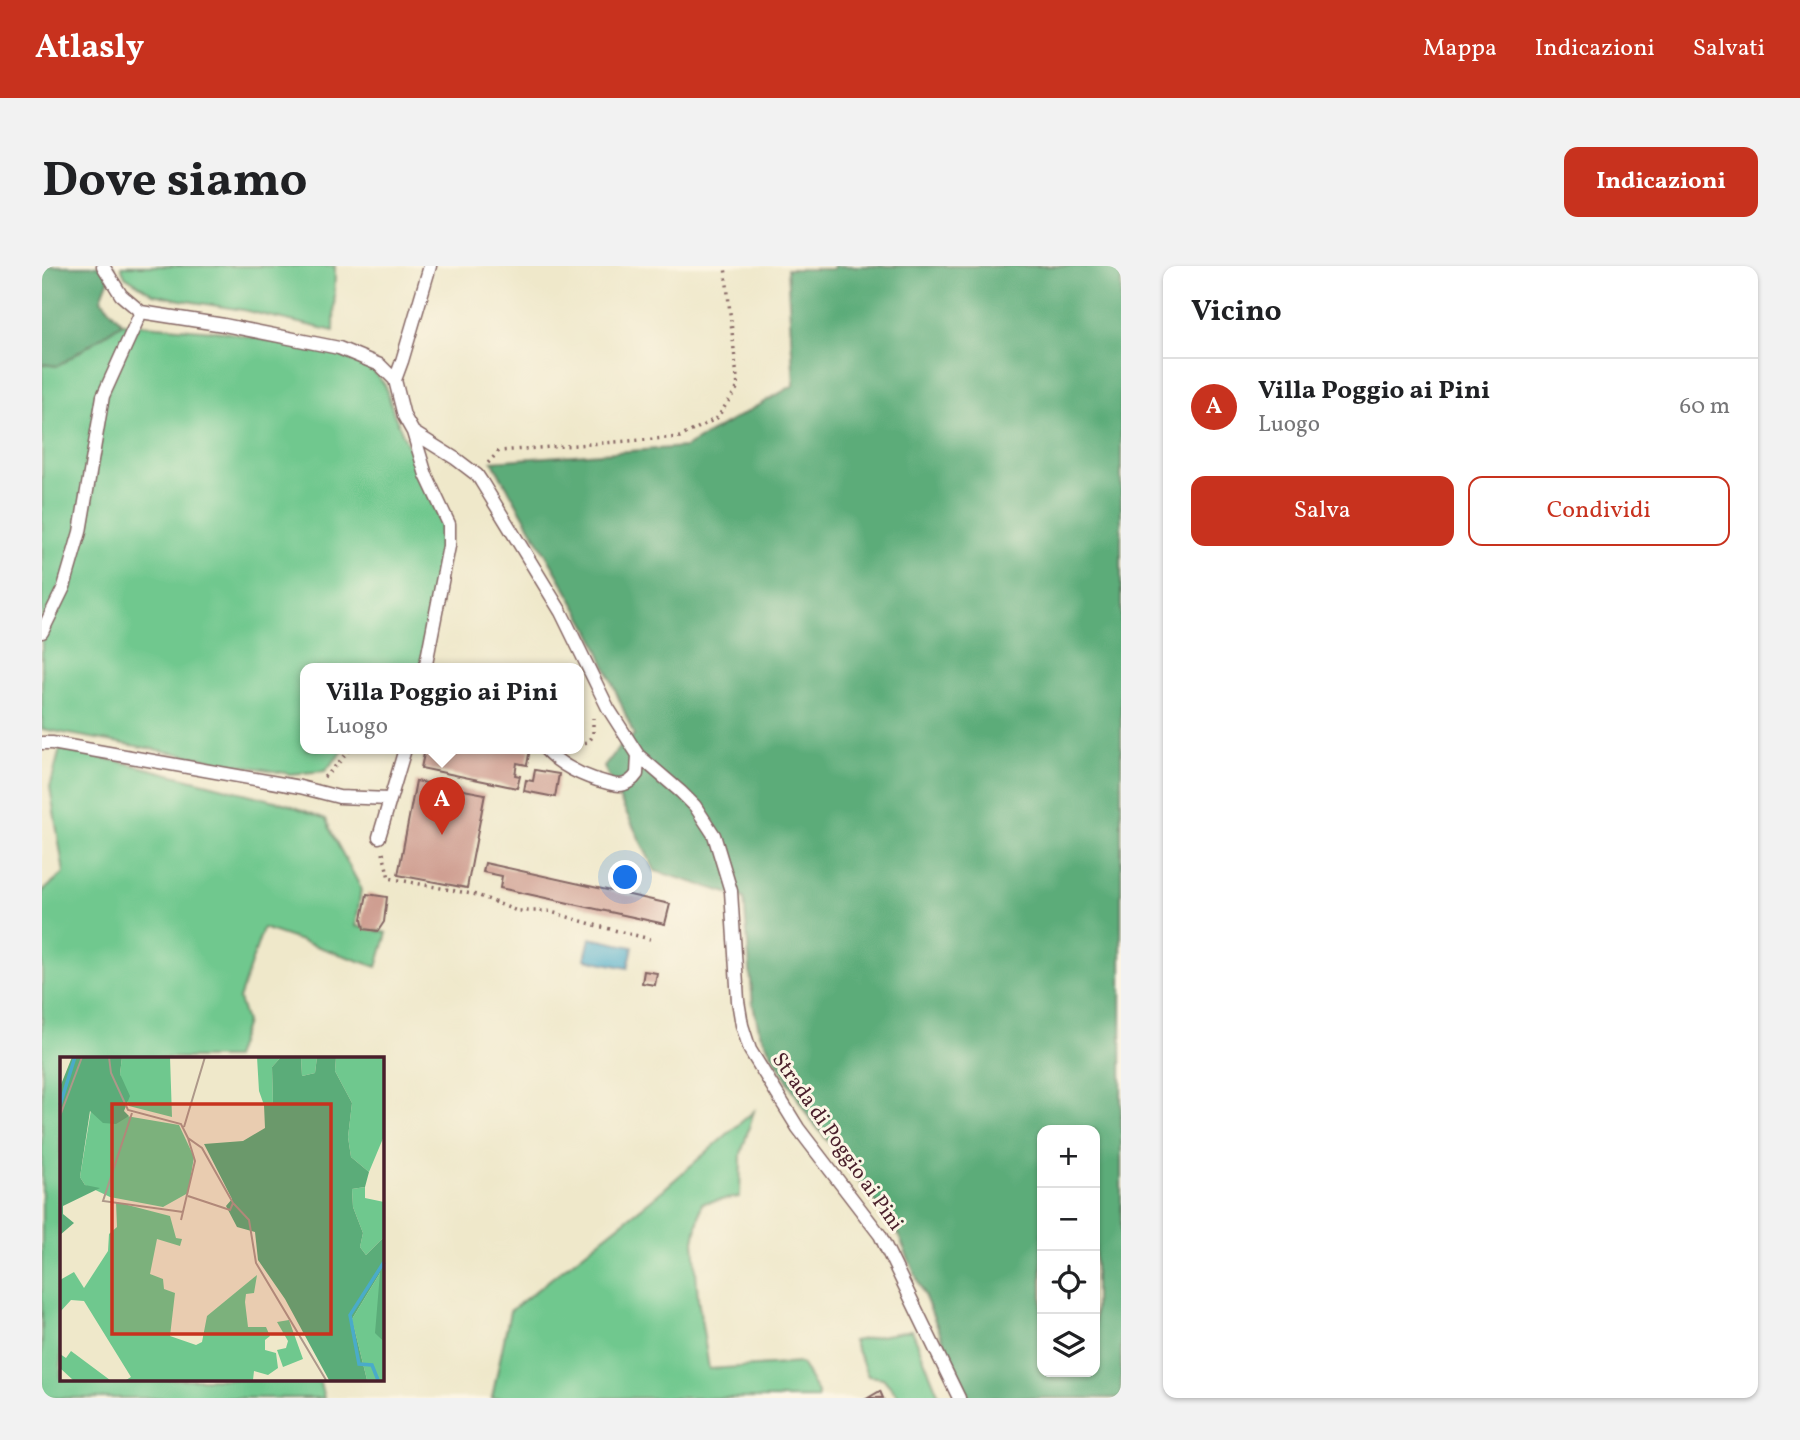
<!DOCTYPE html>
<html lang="it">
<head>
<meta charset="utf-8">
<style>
	:root { --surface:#fff; --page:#f2f2f2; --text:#202124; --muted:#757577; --line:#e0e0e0; --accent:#c8321e }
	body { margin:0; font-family:Vollkorn,serif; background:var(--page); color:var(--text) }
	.controls { position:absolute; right:21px; bottom:21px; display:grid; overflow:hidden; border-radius:14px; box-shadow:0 2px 5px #0004 }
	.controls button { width:63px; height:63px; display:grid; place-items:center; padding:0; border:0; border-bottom:2px solid var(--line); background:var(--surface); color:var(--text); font:35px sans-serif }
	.you { position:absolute; left:584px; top:612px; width:24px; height:24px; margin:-18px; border:5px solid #fff; border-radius:50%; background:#1a73e8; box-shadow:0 0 0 10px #1a73e833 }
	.badge { display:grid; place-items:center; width:46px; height:46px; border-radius:50%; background:var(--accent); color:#fff; font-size:23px; font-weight:700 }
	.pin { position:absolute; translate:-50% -58px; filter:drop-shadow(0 2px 4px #0008) }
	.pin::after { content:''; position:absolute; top:37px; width:24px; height:21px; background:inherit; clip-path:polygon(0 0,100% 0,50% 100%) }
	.popup { position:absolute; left:258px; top:397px; width:284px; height:91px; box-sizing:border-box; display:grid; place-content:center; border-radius:14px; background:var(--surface); filter:drop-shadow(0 2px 5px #0005); font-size:23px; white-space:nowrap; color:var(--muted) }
	.popup b { font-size:26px; color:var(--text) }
	.popup::after { content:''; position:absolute; left:50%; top:100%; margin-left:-14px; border:14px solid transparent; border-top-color:var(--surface) }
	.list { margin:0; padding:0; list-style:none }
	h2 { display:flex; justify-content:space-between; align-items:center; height:91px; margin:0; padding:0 28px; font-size:30px }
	h2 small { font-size:23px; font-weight:400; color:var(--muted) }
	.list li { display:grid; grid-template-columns:46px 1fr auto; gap:21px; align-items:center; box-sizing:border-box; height:98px; padding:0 28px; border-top:2px solid var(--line) }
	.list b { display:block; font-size:26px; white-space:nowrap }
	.list p { margin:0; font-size:23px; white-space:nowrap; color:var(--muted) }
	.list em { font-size:23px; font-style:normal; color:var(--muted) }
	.actions { display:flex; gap:14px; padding:21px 28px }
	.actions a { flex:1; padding:16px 0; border:2px solid var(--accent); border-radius:14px; text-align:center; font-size:24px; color:var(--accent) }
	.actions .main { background:var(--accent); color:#fff }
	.icon { flex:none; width:38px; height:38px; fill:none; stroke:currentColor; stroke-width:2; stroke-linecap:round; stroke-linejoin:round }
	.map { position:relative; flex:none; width:1079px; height:1132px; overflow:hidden; border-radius:14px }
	header { display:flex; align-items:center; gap:42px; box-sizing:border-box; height:98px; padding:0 35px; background:var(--accent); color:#fff }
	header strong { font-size:33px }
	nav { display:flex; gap:38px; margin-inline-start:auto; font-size:24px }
	.intro { display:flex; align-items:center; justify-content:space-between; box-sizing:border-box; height:168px; padding:0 42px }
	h1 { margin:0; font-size:49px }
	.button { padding:18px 32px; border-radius:14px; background:var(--accent); color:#fff; font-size:24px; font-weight:700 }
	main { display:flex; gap:42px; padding:0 42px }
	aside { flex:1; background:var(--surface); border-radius:14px; box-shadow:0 2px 5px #0004 }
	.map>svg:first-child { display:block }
	.green { fill:#6fc88e; stroke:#5c745c; stroke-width:2 }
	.forest { fill:#5bac79; stroke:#526652; stroke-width:2; fill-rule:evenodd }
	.water { fill:#4aabc9; stroke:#4a657a; stroke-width:2 }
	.building { fill:#cf9e91 }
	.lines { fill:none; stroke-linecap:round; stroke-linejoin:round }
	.service-casing { stroke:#846563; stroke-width:15 }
	.path { stroke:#846563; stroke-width:3.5; stroke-dasharray:2 5; stroke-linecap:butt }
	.service { stroke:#fff; stroke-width:12 }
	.labels { text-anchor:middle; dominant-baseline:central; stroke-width:6; stroke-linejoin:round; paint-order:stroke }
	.street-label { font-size:21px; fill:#4a1f2b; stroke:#fcf5e5 }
	.inset-river { fill:none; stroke:#4aabc9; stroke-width:3.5 }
	.inset-road { fill:none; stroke:#ad988a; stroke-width:2 }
	.view { fill:#c8321e; fill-opacity:0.15; stroke:#c8321e; stroke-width:3.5 }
	.inset-edge { fill:none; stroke:#4a1f2b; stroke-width:3.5 }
</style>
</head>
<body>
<header>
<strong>Atlasly</strong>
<nav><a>Mappa</a><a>Indicazioni</a><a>Salvati</a></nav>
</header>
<div class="intro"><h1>Dove siamo</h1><a class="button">Indicazioni</a></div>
<main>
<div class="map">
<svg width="1079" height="1132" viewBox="0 0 1079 1132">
	<rect width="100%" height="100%" fill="#fcf5e5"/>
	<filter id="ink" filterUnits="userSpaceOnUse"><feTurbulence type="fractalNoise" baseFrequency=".0143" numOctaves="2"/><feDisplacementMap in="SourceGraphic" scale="14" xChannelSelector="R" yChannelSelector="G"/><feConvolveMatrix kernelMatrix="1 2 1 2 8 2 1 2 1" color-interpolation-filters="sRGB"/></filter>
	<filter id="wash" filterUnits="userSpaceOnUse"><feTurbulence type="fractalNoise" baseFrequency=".00686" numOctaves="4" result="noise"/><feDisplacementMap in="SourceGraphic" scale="28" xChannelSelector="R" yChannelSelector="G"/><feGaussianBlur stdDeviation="1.57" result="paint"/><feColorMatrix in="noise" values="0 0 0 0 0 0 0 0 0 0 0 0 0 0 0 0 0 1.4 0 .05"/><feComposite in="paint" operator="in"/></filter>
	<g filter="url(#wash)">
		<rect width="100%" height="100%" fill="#efe8ca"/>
		<path class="green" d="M79 0H293L292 65 201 44 139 34 111 28 83 10Z
			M80 57 183 66 295 88 329 102 343 119 352 148 401 261 402 279 378 403H264V483H303L283 505 248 508 0 463V98L16 100Z
			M18 483 80 496 245 538 284 553 292 572 319 622 314 660 345 667 335 701 221 662 197 733 204 756 192 792H19V1113H277L282 1132H0V626L22 607 8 521Z
			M712 845 699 888 698 931 660 937 652 975 656 1033 667 1103 759 1097 776 1127V1132H450L468 1045 615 929Z
			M870 1064 898 1132H858L841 1112 826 1110 811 1075Z"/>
		<path class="forest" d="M0 0H72L59 33 80 57 16 100 0 98Z
			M792 0H1079V1132H926L853 961 766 850 718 767 711 739 702 632 613 605 562 501 576 483 592 469 550 368 450 195 643 181 752 119 745 3H791ZM1000 864H1053V1106H1000Z"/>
		<path class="water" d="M548 672 591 681 586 702 543 693Z"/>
		<g id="blocks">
			<path class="building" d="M383 483H451L458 485 459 483H488L485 499 475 497 473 509 478 510 475 522 379 502Z
				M493 504 517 508 513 531 482 525 484 514 491 515Z
				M374 515 443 528 425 622 356 609Z
				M443 597 628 638 623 658 458 622 460 610 441 606Z
				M325 628 345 631 342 656 336 665 322 663 320 653Z
				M602 705 615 707 613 719 600 717Z
				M838 1125 841 1132H826Z"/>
		</g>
	</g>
	<g filter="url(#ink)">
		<use href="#blocks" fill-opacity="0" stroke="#846563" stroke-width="2"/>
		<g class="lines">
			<g class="service-casing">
				<path id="service" d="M61 0 79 29 99 46 182 59 297 82 338 99 353 114 362 150 371 166 414 193 435 209 439 215 519 346 566 442 596 489 639 526 653 540 672 569 689 625 696 735 700 759 708 784 756 862 838 969 917 1132
					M353 114 360 95 388 0
					M371 166 384 209 407 258V280L383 403
					M0 366 22 321 38 266 61 130 99 46
					M0 477H10L258 521 297 531 347 533
					M503 483C520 501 542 511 566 517 570 518 573 519 577 519 584 519 591 514 595 508L596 489
					M337 571 363 483"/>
			</g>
			<path class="path" d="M446 197 457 185 638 171 675 152 696 121 683 0
				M536 478 546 476 551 470V452
				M282 511 287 507 309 483
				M341 587 347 612 435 629 475 645H506L556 660 608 673
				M757 816 759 833"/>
			<use href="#service" class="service"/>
		</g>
	</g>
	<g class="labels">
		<g class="street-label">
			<text transform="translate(795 876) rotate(55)">Strada di Poggio ai Pini</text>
		</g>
	</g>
	<g transform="translate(18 791)">
		<rect width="324" height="324" fill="#efe8ca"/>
		<path d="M62 0H110L112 60 69 49 60 17ZM197 0H221L212 10 213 48H204L199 34ZM241 0H257L255 16 242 19ZM276 0H324V79L309 115 291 100 288 80 292 46 275 14ZM31 53 119 68 134 100 128 136 103 150 50 140 25 128 20 120ZM305 130V141L324 145V180L306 198 300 190 303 176 293 150 292 132ZM56 145 110 159 116 181 122 182 120 189 97 182 90 217 103 222 104 232 115 236 110 279 136 288 142 285 147 259 197 218 194 236 186 237 185 245 188 270H206L210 279 205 283V293L216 296 218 311 208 318 194 314 193 323H66L71 320 24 244 11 243 0 255V223L14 215 24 231 48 194 49 177 57 170ZM320 216 323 220 316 276 324 285V323H307L292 262ZM229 263 243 302 223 310 217 293 226 291 228 284 217 265ZM11 294 50 323H13L0 311V297L6 301Z" fill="#6fc88e"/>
		<path d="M12 0H62L60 17 70 39 64 54 69 59 56 67 43 66 30 54 20 120 25 128 40 131 3 149V157L14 166 0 178V30ZM221 0H241L242 19 255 16 257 0H276L275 14 292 46 288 80 291 100 309 115 305 130 292 132 293 150 303 176 300 190 306 198 324 180V285L315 276 320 216 292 262 307 323H269L225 242 198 203 195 175 177 170 166 149 172 142 144 87 183 84 205 71 204 48 213 47 212 10Z" fill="#5bac79"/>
		<path class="inset-river" d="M0 48 15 0M318 323 312 308 299 307 290 258 324 205"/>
		<path class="inset-road" d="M49 0 51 16 68 53 121 67 128 81 142 91 173 146 189 163 196 206 266 323M72 56 43 144 123 155M0 59 22 0M124 70 145 0M128 139 170 153 173 146M121 163 135 104 128 81"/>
		<path class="view" d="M52 47H271V277H52Z"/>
		<rect width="324" height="324" class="inset-edge"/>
	</g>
</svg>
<div class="controls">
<button>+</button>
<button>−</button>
<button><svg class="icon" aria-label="locate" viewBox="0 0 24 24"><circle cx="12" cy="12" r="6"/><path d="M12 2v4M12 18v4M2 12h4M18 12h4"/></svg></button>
<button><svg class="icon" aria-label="layers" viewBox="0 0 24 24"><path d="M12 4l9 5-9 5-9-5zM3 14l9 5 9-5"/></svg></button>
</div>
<div class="you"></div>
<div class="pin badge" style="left:400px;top:569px">A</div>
<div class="popup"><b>Villa Poggio ai Pini</b>Luogo</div>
</div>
<aside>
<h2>Vicino<small></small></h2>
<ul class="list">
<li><span class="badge">A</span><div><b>Villa Poggio ai Pini</b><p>Luogo</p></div><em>60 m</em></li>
</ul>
<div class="actions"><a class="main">Salva</a><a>Condividi</a></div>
</aside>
</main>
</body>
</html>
